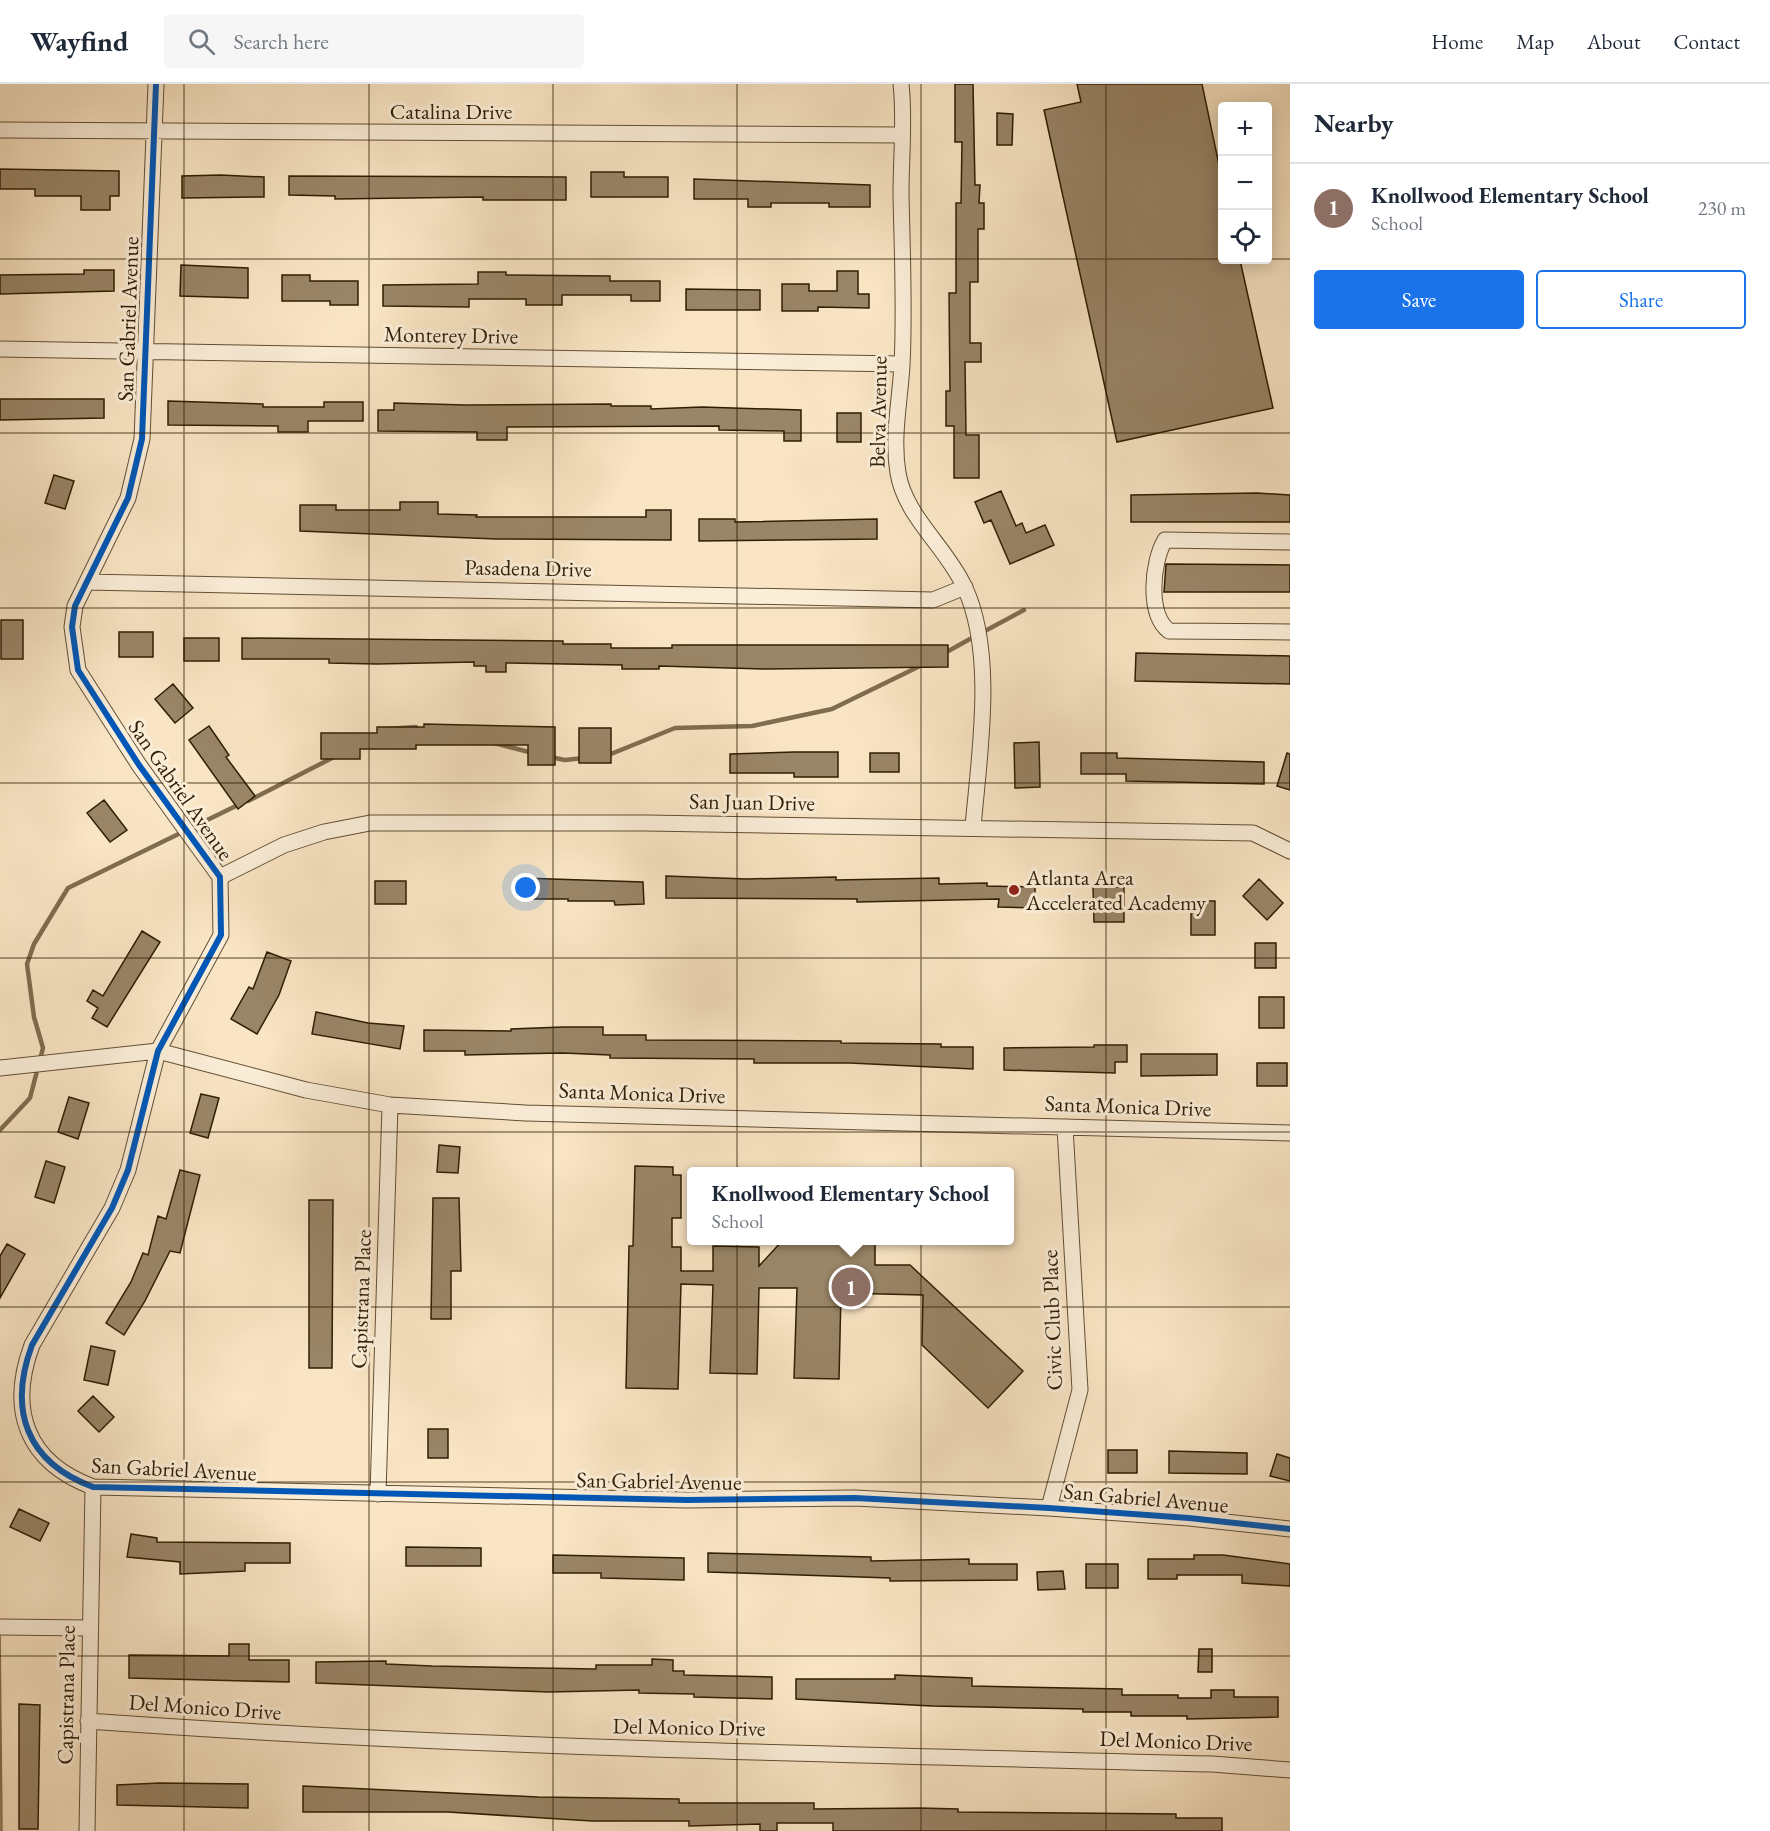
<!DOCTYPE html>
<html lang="en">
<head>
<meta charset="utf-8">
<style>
	:root { --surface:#fff; --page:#f6f6f7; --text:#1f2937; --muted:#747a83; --line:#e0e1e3; --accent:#1a73e8 }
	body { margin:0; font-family:"EB Garamond",serif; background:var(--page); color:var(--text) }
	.controls { position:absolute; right:18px; top:18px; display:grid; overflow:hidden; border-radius:6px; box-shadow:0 3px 15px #0003 }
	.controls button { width:54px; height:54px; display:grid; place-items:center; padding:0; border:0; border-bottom:2px solid var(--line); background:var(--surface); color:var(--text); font:30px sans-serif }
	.you { position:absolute; left:526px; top:804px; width:21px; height:21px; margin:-15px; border:4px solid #fff; border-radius:50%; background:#1a73e8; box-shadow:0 0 0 9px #1a73e833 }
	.badge { display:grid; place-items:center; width:39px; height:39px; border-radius:50%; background:var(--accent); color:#fff; font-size:20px; font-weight:700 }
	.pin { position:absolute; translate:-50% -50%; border:3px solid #fff; box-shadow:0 2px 6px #0006 }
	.popup { position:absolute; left:687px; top:1083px; width:327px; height:78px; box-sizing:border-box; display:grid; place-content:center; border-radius:6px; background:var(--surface); filter:drop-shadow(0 2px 4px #0005); font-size:20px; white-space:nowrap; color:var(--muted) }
	.popup b { font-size:22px; color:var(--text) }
	.popup::after { content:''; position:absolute; left:50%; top:100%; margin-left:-12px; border:12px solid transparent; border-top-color:var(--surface) }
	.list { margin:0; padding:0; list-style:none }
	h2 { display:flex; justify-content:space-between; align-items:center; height:78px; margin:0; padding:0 24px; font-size:26px }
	h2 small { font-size:20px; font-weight:400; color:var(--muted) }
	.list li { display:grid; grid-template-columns:39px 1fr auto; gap:18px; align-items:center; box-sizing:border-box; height:90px; padding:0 24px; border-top:2px solid var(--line) }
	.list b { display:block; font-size:22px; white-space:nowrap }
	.list p { margin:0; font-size:20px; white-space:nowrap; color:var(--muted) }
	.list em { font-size:20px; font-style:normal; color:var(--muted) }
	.actions { display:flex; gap:12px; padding:18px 24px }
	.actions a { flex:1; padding:14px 0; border:2px solid var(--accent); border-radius:6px; text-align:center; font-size:21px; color:var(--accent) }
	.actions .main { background:var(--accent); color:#fff }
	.icon { flex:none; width:33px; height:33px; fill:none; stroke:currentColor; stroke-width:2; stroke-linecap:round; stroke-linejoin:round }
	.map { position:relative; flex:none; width:1290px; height:1747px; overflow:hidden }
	header { display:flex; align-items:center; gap:36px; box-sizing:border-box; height:84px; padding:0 30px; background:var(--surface); border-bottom:2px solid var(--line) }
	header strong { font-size:28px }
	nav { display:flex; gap:33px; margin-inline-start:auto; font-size:21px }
	.search { width:420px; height:54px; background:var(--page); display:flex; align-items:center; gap:15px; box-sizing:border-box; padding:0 21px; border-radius:6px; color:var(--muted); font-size:22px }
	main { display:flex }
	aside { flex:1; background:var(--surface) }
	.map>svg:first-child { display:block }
	.green { fill:#d7c3a3; stroke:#847053; stroke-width:1.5 }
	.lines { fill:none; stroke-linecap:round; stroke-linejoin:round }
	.stream { stroke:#806c4f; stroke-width:4.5 }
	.building { fill:#998567; stroke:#301d03; stroke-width:1.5 }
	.minor-casing { stroke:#624f33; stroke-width:17 }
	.minor { stroke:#fbeed9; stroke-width:15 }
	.cycleway-casing { stroke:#fbeed9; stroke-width:10 }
	.cycleway { stroke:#0057b8; stroke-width:6 }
	.grid { fill:none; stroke:#301d03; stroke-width:1.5; stroke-opacity:0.55 }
	.poi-dot { fill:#8f2418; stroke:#fbeed9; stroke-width:2 }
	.labels { text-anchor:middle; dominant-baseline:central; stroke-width:6; stroke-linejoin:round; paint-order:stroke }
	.street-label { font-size:22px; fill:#301d03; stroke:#fbeed9 }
	.poi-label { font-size:22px; fill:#301d03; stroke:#fbeed9; text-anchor:start }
</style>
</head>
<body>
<header>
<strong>Wayfind</strong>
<div class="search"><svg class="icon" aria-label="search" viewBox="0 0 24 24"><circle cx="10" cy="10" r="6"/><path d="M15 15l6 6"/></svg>Search here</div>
<nav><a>Home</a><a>Map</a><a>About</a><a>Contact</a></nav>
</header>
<main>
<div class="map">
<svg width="1290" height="1747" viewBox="0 0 1290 1747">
	<rect width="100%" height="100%" fill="#f9e5c4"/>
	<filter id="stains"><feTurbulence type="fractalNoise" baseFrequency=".00333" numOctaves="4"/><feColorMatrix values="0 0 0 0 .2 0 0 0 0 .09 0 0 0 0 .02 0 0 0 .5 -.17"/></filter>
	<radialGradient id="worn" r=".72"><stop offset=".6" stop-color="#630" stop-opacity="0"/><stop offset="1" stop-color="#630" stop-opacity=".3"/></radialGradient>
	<path class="green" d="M0 1544 2 1747H0Z"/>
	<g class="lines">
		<path class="stream" d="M985 547 1024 526
			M943 570 970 555
			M386 645 416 643
			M494 659 533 669
			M606 672 675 644 752 642 832 625 922 581
			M550 673 565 676 583 674
			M248 717 334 673
			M0 1046 30 1014 43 964 34 933 27 880 34 860 68 804 240 720"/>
	</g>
	<path class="building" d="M955 0H973L975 101H980L979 119H984V145H978V198H970V259H981V278H965L966 351H979V394H954V342H946V307H950L949 209H956V119H961L962 58H955Z
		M1077 0H1202L1222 95V176H1240L1273 324 1117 358 1044 26 1081 18Z
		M997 29 1013 30 1012 61H997Z
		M0 85 119 87V112H110V126H81V112H35V105H0Z
		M591 88H624V93H668V113H591Z
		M221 91 264 93V113L182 114V92Z
		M289 92 566 93V116H483V113L335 115V112L289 111Z
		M694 95 870 101V123H829V119H771V123H748V115H694Z
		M181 181 248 184V214L180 212Z
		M84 186H114V207L0 210V191L84 190Z
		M837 187H858V210H869V224L818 223V227H782V200H809V207H837Z
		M478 188H506V191L610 192V197H660V217H631V211H562V221H526V215H469V223L383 222V201L478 200Z
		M282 191H310V197H358V221H330V217H282Z
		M686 205 760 206V226H686Z
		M0 315H104V334L0 336Z
		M168 317 263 320V323H324V318H363V337H308V348H278V342L168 341Z
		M394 319 466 321 611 320V322H651V325L702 323 801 326V357H784V347L719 346V342L507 343V356H477V348L378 347V326H394Z
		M837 329H861V358H837Z
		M54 391 74 397 65 425 45 419Z
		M1001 407 1016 442 1022 439 1026 449 1045 441 1054 461 1010 480 991 436 984 439 975 418Z
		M1257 409 1290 411V438H1131V411Z
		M400 418H438V430L477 431 476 433H646V426H671V456L496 455 300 447V421H336V426H400Z
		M699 435H735V438L877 435V455L699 457Z
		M1166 480 1290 481V508H1164Z
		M1 536H23V575H1Z
		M119 548H153V573H119Z
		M184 554H219V577H184Z
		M242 554 563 557V560H611V564H672V561H948V583L766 585 659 582V585H622V581L506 579V588H486V582H474V578L377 580 329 579V575H242Z
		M1136 569 1290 572V600L1135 597Z
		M173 600 193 624 175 639 155 615Z
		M424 640 555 643V681H528V661H416V665H360V675H321V649H377V643H424Z
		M209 642 229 671 226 673 255 712 238 725 189 656Z
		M579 644H611V679H579Z
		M1039 658 1040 703 1015 704 1014 659Z
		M794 668H838V693H794V689H730V670Z
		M870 669H899V688H870Z
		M1081 669H1117V674L1264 678V700L1126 697V690H1081Z
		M1287 669 1290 670V706L1277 702Z
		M104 716 127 746 110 758 87 729Z
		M666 792 747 795 836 793V796L939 794V800L987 799V802L1035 803V824L998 823 999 815 857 818V815L666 814Z
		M521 794 643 798 644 820 615 821 614 817H568V815H521Z
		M1259 795 1283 819 1267 836 1243 812Z
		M375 797H406V820H375Z
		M1093 803H1124V838H1094Z
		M1191 817H1215V851H1191Z
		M142 847 160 858 107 943 92 934 98 924 87 917 93 906 103 912Z
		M1255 859H1276V884H1255Z
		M267 868 291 877 279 911 257 950 231 935 249 903 253 905Z
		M1259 913H1284V944H1259Z
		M316 928 368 939 404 942 400 965 312 950Z
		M563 943H603V951H646V956L841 957V959L941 960V963H973V985L850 979H754V975L610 974V971L563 969 465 971V967H424V946L511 947V945Z
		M1094 961H1127V978H1115V989L1004 986V964L1094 963Z
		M1141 970H1217V991L1141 992Z
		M1257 979H1287V1002H1257Z
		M201 1010 219 1014 208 1054 190 1049Z
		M69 1013 89 1019 78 1055 58 1048Z
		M439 1061 460 1063 458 1089 437 1088Z
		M46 1077 65 1083 54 1119 35 1113Z
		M635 1082 673 1083V1091H681V1134H672V1163H681V1187H713V1162L759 1163V1182L783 1156H875V1181H910L1023 1287 988 1324 922 1261 923 1211 841 1209 839 1295 794 1294 797 1204H759L757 1290 710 1289 713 1201 681 1200 678 1305 626 1304 629 1162H633Z
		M180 1086 200 1091 180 1169 170 1167 145 1217 124 1251 106 1239 131 1198 143 1169 148 1171 158 1132 166 1135Z
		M433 1114H459L461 1187H451V1235H431Z
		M309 1116H333L332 1284H309Z
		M7 1160 25 1170 0 1214V1172Z
		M91 1262 115 1267 108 1301 84 1296Z
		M93 1312 114 1333 99 1348 78 1327Z
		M428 1345H448V1374H428Z
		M1108 1366H1137V1389H1108Z
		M1169 1367 1247 1369V1390L1169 1389Z
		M1277 1370 1290 1374V1397L1270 1392Z
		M19 1425 49 1439 40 1457 10 1443Z
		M131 1450 157 1454V1458L290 1459V1479H245V1487L180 1490V1478L127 1473Z
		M406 1463 481 1464V1482H406Z
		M708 1469 871 1473V1477L969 1475V1480H1017V1496L890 1497V1494L708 1488Z
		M553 1471 684 1474V1496L601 1494V1489H553Z
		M1194 1471H1223L1290 1480V1502L1242 1499V1491H1177V1495H1148V1475H1194Z
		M1086 1480H1118V1504H1086Z
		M1063 1487 1065 1505 1038 1506 1037 1488Z
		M229 1560H249V1576H289V1598L129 1594V1571L229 1572Z
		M1199 1565H1212V1588H1198Z
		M652 1575 673 1576V1587H684V1591L772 1593V1615L694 1613V1610L639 1609V1606L549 1608 316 1599V1578L386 1577V1580L432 1582 596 1585V1581H652Z
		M895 1591 972 1594V1602L1122 1605V1611H1178V1614H1211V1606H1234V1613H1278V1633L1187 1635V1632H1131V1628H1083V1625L932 1622 796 1615V1595H895Z
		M19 1620 40 1621 38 1745H19Z
		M160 1699 248 1700V1724L117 1721V1701Z
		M303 1702 538 1713 679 1715V1719H814V1725L920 1724 958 1725V1728L1176 1730V1734H1222V1747H833V1739H777V1747H760V1740L689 1742V1737H592L448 1728H303Z"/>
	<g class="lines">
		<g class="minor-casing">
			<path id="minor" d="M156 0 142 355 128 414 75 522 72 543 78 586 139 681 220 793 221 851 158 967 128 1086 112 1124 32 1261C8 1326 26 1378 93 1403L687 1416 855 1414 1049 1424 1189 1434 1290 1445
				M901 0C905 35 901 73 901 109 902 166 905 224 902 281 900 317 892 353 898 389 905 432 946 463 964 502 996 568 979 672 973 743
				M0 46 901 51
				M0 265 902 280
				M1290 458 1165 456C1152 478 1147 530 1169 547L1290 548
				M87 498 933 516 965 503
				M220 793 284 761 324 748 370 739H646L1253 749 1290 767
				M0 984 158 967 306 1006 390 1021 526 1029 1290 1049
				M378 1410 390 1021
				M1049 1424 1080 1306 1065 1043
				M0 1543 89 1544
				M88 1637C462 1664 837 1670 1212 1680L1290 1686
				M87 1747 93 1403"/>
		</g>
		<use href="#minor" class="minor"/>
		<g class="cycleway-casing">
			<path id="cycleway" d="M156 0 142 355 128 414 75 522 72 543 78 586 139 681 220 793 221 851 158 967 128 1086 112 1124 32 1261C8 1326 26 1378 93 1403L687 1416 855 1414 1049 1424 1189 1434 1290 1445"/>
		</g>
		<use href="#cycleway" class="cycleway"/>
	</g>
	<path class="grid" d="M184 0V1747M369 0V1747M553 0V1747M737 0V1747M921 0V1747M1106 0V1747M0 175H1222M1268 175H1290M0 349H1290M0 524H1290M0 699H1290M0 874H1290M0 1048H1290M0 1223H1290M0 1398H1290M0 1572H1290"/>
	<circle class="poi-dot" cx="1014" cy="806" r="6"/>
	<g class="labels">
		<g class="street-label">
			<text x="451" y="27">Catalina Drive</text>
			<text transform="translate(128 235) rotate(-88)">San Gabriel Avenue</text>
			<text transform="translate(451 251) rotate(1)">Monterey Drive</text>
			<text transform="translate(878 328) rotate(-89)">Belva Avenue</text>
			<text transform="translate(528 484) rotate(1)">Pasadena Drive</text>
			<text transform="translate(181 706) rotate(55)">San Gabriel Avenue</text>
			<text transform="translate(752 718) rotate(1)">San Juan Drive</text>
			<text transform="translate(642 1009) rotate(2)">Santa Monica Drive</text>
			<text transform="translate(1128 1022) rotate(2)">Santa Monica Drive</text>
			<text transform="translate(361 1215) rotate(-88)">Capistrana Place</text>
			<text transform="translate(1052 1236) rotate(-92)">Civic Club Place</text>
			<text transform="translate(174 1385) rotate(3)">San Gabriel Avenue</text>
			<text transform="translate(659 1397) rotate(1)">San Gabriel Avenue</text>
			<text transform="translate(1146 1414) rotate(5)">San Gabriel Avenue</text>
			<text transform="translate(66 1611) rotate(-89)">Capistrana Place</text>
			<text transform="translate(205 1623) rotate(4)">Del Monico Drive</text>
			<text transform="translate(689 1643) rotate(1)">Del Monico Drive</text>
			<text transform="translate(1176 1657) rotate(2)">Del Monico Drive</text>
		</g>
		<g class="poi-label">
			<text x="1026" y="793">Atlanta Area<tspan x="1026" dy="25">Accelerated Academy</tspan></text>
		</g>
	</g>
	<rect width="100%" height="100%" filter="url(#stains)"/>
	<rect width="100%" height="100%" fill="url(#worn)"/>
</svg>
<div class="controls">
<button>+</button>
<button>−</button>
<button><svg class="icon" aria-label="locate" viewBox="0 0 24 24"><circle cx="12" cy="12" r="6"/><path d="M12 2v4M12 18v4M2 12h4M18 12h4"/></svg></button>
</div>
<div class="you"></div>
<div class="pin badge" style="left:851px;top:1203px;background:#8d6e63">1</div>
<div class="popup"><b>Knollwood Elementary School</b>School</div>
</div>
<aside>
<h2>Nearby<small></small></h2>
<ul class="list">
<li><span class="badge" style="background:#8d6e63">1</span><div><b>Knollwood Elementary School</b><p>School</p></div><em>230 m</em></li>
</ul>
<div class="actions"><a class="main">Save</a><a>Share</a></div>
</aside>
</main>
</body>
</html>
